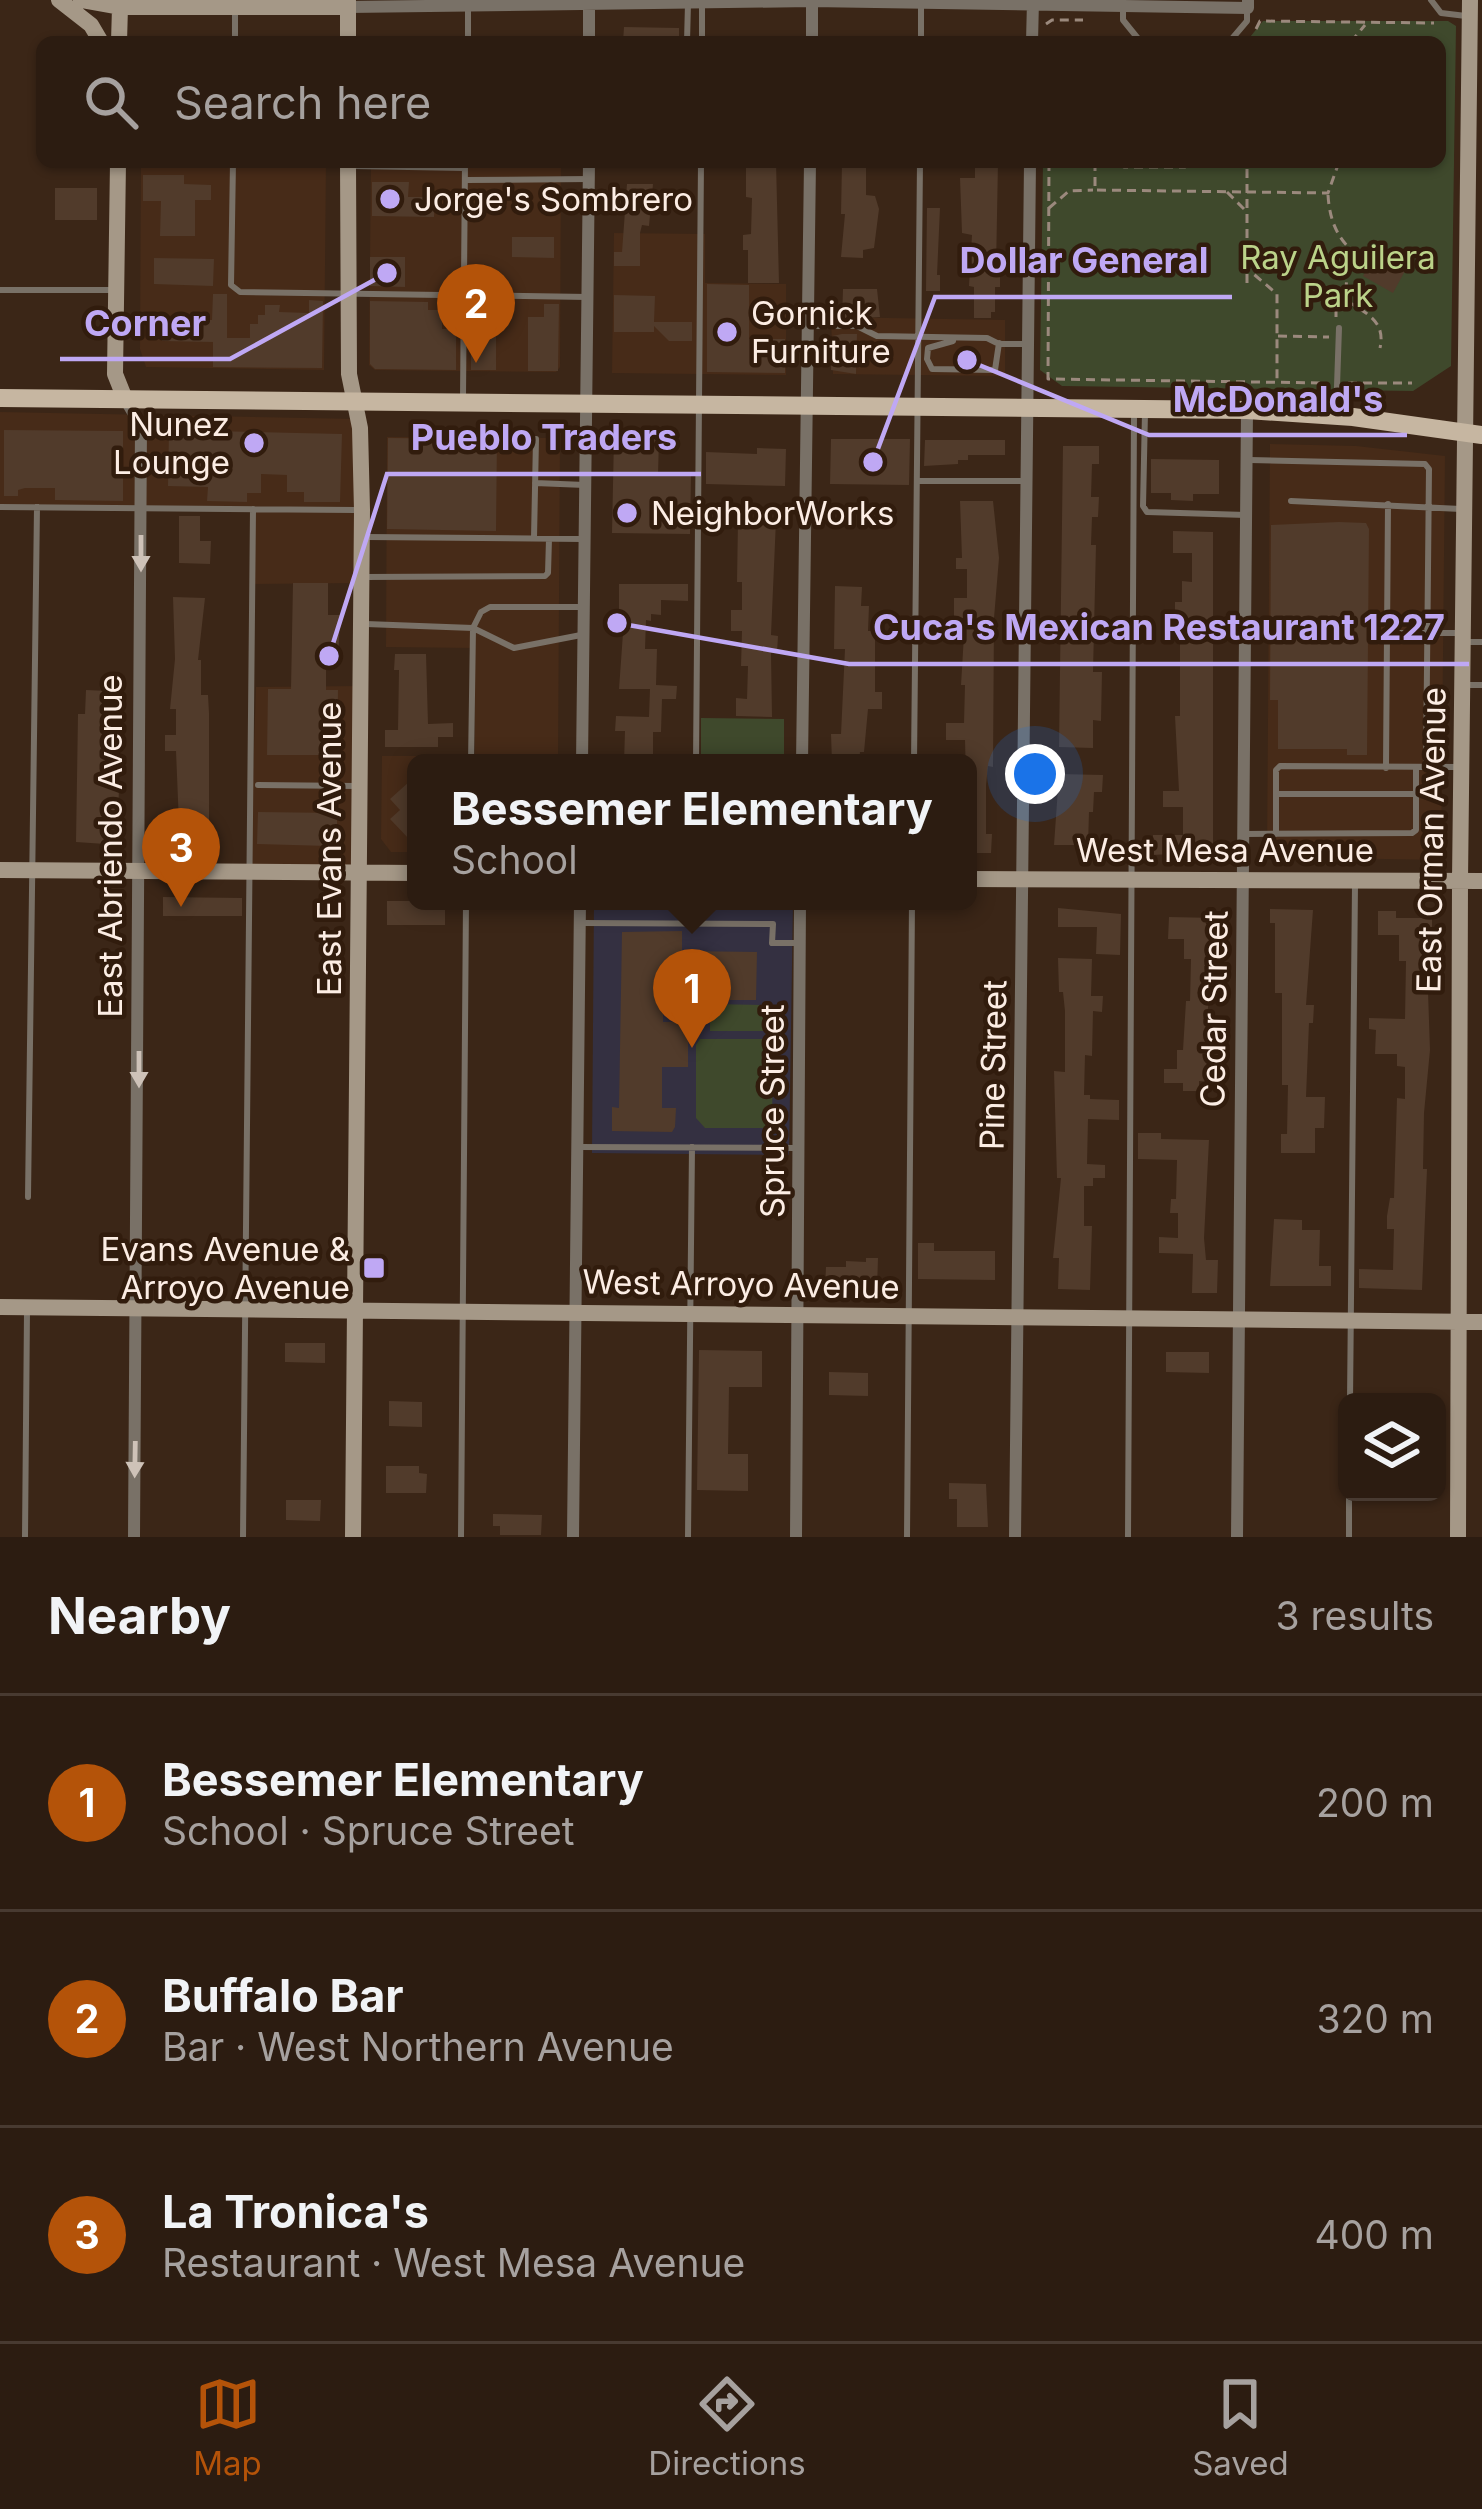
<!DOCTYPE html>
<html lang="en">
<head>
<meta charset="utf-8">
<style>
	:root { --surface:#2c1c11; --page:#34251a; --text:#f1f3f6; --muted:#a6a19f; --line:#483a31; --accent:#b45309 }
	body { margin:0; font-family:Inter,sans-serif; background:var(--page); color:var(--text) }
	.controls { position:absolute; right:36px; bottom:36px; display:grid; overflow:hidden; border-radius:18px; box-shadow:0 3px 9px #0004 }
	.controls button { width:108px; height:108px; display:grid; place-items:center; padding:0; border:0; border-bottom:3px solid var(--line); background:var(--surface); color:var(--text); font:60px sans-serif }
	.you { position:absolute; left:1035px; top:774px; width:42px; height:42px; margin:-30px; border:9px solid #fff; border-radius:50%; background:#1a73e8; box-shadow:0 0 0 18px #1a73e833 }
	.badge { display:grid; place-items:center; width:78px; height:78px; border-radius:50%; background:var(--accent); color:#fff; font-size:39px; font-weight:700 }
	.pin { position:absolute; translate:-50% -99px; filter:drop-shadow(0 3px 6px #0008) }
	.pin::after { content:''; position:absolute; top:63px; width:42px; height:36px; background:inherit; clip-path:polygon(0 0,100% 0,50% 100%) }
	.popup { position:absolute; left:407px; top:754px; width:570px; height:156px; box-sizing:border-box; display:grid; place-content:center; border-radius:18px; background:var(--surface); filter:drop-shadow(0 3px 9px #0005); font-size:39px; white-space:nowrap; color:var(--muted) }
	.popup b { font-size:45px; color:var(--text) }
	.popup::after { content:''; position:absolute; left:50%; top:100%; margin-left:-24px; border:24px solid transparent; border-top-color:var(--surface) }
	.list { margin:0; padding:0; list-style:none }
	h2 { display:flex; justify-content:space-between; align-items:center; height:156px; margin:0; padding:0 48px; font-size:51px }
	h2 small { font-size:39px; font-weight:400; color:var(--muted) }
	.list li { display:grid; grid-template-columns:78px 1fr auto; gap:36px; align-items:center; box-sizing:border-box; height:216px; padding:0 48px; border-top:3px solid var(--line) }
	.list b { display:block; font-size:45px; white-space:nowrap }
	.list p { margin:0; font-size:39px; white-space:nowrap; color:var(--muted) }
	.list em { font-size:39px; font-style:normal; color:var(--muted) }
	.icon { flex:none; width:66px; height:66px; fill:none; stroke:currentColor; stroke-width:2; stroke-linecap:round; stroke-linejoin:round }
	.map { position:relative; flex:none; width:1482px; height:1537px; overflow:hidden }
	.search { position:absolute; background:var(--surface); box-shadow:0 3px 9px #0004; left:36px; right:36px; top:36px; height:132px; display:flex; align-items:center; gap:30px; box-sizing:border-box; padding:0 42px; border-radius:18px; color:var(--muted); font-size:45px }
	.sheet { height:804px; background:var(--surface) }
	nav { display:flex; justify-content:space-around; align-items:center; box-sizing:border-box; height:168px; border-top:3px solid var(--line); background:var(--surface); font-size:33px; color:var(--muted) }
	nav a { display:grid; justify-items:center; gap:6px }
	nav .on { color:var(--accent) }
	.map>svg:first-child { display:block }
	.built { fill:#472b18 }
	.education { fill:#343041 }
	.green { fill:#3f492c }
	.building { fill:#513b2b }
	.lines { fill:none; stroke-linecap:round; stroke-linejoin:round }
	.path { stroke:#9b897d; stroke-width:3; stroke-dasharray:9 6; stroke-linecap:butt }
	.lane { stroke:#797167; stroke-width:6 }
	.street { stroke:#797167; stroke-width:12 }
	.secondary { stroke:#a59887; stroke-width:16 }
	.primary { stroke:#c6b6a1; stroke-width:18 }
	.oneway { fill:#cec2b8 }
	.poi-dot { fill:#bfa8f4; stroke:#311c0d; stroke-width:4.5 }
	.labels { text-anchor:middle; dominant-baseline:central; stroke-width:9; stroke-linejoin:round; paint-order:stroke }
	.poi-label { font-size:33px; fill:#fcede4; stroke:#311c0d; text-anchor:start }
	.park-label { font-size:33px; fill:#bbd389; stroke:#311c0d }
	.street-label { font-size:33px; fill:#fcede4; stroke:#311c0d }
	.leader { fill:none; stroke:#bfa8f4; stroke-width:4.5 }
	.callout-dot { fill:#bfa8f4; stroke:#311c0d; stroke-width:4.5 }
	.callout-label { font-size:36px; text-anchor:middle; font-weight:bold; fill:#bfa8f4; stroke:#311c0d; stroke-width:9; stroke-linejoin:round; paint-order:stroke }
</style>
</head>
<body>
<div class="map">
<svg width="1482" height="1537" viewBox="0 0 1482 1537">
	<rect width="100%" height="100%" fill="#3b2617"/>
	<path class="built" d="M141 162H326L324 370 146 367 140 349Z
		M371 162H561L560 367 556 372 375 370 369 365Z
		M614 233 705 234V283L786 284V375L612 373Z
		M831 317 1005 320V376L833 374Z
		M0 412 358 419 361 583 252 584 253 510 0 507Z
		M387 437 560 438 558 763H416V852H391L381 839 382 756H475V648L386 647Z
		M1270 444 1356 446 1445 456 1441 860 1267 857Z
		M361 686 360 871H250L256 687Z"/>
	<path class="education" d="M594 901H793L789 1155 592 1153Z"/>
	<path class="green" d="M1263 21H1448L1456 26 1451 366 1413 391 1062 386 1040 370 1043 162H1440V42H1246Z
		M701 718 784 719V763H701Z
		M710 1004 766 1005 765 1031H710Z
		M700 1039H770L773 1044 772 1128H705L696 1118V1045Z"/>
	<path class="building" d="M624 27 679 28V42H623Z
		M746 162H776L779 283H748V250H743V235L751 234 752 198 746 197Z
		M842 162H866V195L875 196 879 209 874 248 863 250V258L841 257 845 214H841Z
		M975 162H998L996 270H1000V287H995V312H991V318H974V287L969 286 972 235 962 233 960 178H975Z
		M143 175H184V184L211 185V200H195V236H160L161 201H143Z
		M372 182H409L408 197H435L434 217 372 216Z
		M627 184H653L649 226 642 225 640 233V266H614V252H622Z
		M55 188H97V220H55Z
		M927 208H940L937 275H940V291H926Z
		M512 237H554V258L512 257Z
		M1376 252 1406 269 1393 293 1363 276Z
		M370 257H405V287L370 286Z
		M154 258 214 259 213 286 154 284Z
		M707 284 749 285V339H785V373L707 372Z
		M843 289H877L880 317 842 319Z
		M213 294H227V338H250V324H258V315H265V305H280L279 312 309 313V300L323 301 322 368 213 367V342L162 341V319L212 320Z
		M614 295 655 296 654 322H692V341H669L654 326V332H614Z
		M370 301 428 302V310H442V329H456V370L375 369 370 364Z
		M544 304H559L558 371H528V317H544Z
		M471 328 496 329V370H471Z
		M842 334H857L856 374 831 370 832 336Z
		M4 430 123 431V501L55 500V488H25L18 490V496H4Z
		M169 430 342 434 340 502H304V492H287V475L261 474V493H247V502L207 501 208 487 168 486Z
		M614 437H659L658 476H691L690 534 612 533Z
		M388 438 497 439 496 531 387 529Z
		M831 439H910L909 485 830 484Z
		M925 440H1005V455H968V460H958V464L924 466Z
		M1063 446H1099V464H1092L1091 497H1099L1098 517H1092L1091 545H1096L1093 672H1102L1101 721 1093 720V748L1059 747Z
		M757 448 786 449 785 486 706 484V452L757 454Z
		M1151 459 1219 460V494H1193V501L1171 500V493H1151Z
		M960 501H993L999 558 994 618 993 767 988 766 986 785V834H992L991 853H968L965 740H946V723H964L965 685H961L965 618H954V598H967V569H956V558H962Z
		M179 516H200V541H211L210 564 179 563Z
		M738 520H776L771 635 778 636 777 653H771L772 717 736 716V698L747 699 748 666H741L742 631H731V610H742V582H737Z
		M1339 522 1366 523 1369 529 1367 755H1347V749H1278V700H1270L1271 525Z
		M1173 531 1213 532V620L1175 619V602H1182V581L1192 582V553H1173Z
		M293 583H328V615H340L338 663H326V690H338L337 755H267L268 689H291Z
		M619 584H688V601L661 600V615L651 614V621L646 620 645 649H657L656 685 677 686 676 699H662L661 732H653V762H624L625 731H615L616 716 649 717 650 689H619L623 633H610V617H619Z
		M835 586 862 587 861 606H869L868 631H875V692H882V709H868L864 752H860L859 763H832L831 734H841L845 649H834Z
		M173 597 205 598 198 660H201V695H208L209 713V825L179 824 176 751H165V735H176V709H170L175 659Z
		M1180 641 1213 642V847H1191V853L1152 855 1153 835H1183V807H1163V791H1179L1175 716H1180Z
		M395 654H426L428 724 453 723V737H438V747H385V730H398L399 670H394Z
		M86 690 108 691 107 734H112V751H107L106 787H119L118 820H107L105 844 76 842 78 714H85Z
		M1059 774 1103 775 1102 792H1094L1093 812H1089L1088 845H1054Z
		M410 781 416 787V833L409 839 390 819 400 810 390 799Z
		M258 812 337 813V838L328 846 257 844Z
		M163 897 242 898V916H163Z
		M387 901H445V925H387Z
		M1058 908 1121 914 1120 955 1096 954 1097 927H1058Z
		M1270 909 1313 910 1306 1005H1314L1313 1023H1309L1306 1097H1325L1324 1128H1315V1153H1281V1134H1287L1288 1085H1282V993H1275V923H1270Z
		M1378 911H1396V918H1432V962H1427L1430 1050 1424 1113 1423 1169H1427L1422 1290 1359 1288V1269L1393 1270 1394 1229H1387V1216L1390 1198H1394L1397 1098 1405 1099V1067L1397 1066V1054H1375L1376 1030 1369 1029V1018L1405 1019 1406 961H1399V935H1378Z
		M1169 917 1216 918 1207 1019 1208 1082 1199 1081V1091H1183V1083H1164V1069H1177V1050H1183L1186 1001H1190L1191 959H1184V939H1168Z
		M682 931V951L757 952 756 1000H663V1022H685L688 1041V1067H662V1108H676L675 1127 672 1132 612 1131V1107L619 1108 622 932Z
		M1058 958 1092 959 1091 996H1103L1102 1012 1093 1011 1092 1056 1085 1055 1084 1095H1090V1099L1119 1100V1120L1088 1119 1087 1164 1105 1165V1178H1093V1186H1084V1226H1092L1090 1290 1058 1289 1059 1258H1053L1061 1178H1057L1054 1071 1065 1072V1011L1063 992H1059Z
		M1138 1133H1161V1139L1209 1140 1204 1238 1206 1260H1218L1217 1293H1192L1193 1254 1159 1253V1237L1178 1238V1213H1170L1171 1199H1176L1177 1160 1138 1159Z
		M1274 1219 1302 1220V1230H1320L1319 1266H1331V1286H1270Z
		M918 1243H934V1251H995V1280L918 1279Z
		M866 1258H878L877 1289 825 1288 826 1267H846V1261L866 1262Z
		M285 1343H325V1363L285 1362Z
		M699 1350 762 1351V1387H729L728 1454H748V1491L697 1490Z
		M1166 1352H1209V1373L1166 1372Z
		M829 1372 868 1373V1396L829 1395Z
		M389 1401 422 1402V1427L389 1426Z
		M386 1466H419V1473L427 1474 426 1493H386Z
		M949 1483 986 1484 988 1527H957V1499H949Z
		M286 1500H321L320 1521 286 1520Z
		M493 1514 542 1515 541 1535H500V1526H493Z"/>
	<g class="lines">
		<path class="path" d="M1046 24 1052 20H1083
			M1256 29 1260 21 1434 23
			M1351 42 1365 25
			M1049 162 1048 379 1326 383
			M1095 162V190L1328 193 1339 162
			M1124 162V167H1185L1193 162
			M1227 192 1246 211
			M1328 195C1330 227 1342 248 1370 263
			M1049 208 1069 191 1093 190
			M1243 265 1277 294V380
			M1247 283V162
			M1347 301C1366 313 1386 321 1380 348
			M1336 317V306L1345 299 1349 254
			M1278 336 1329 337
			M1348 383H1412"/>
		<path class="lane" d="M1431 0 1441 13 1466 16
			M1123 6V20L1140 41H1230L1247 21V11
			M235 42V10
			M468 42V4
			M687 42 688 3
			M702 42V4
			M921 42V4
			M233 162 231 285 240 292 588 297
			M352 166 465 168
			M466 180 589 179
			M0 290H110
			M807 326H857L877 336 987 338 999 344H1025
			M953 341 928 348 927 359 932 369 995 370 999 343
			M463 398 465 162
			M1145 412 1143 506 1147 512 1246 515
			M1336 415 1339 328
			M1250 460 1425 464 1429 469 1426 768
			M917 481H1024
			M535 483 585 485
			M1291 501 1461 509
			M0 507 356 510
			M367 537 582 539
			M534 538 536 439
			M365 577 545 576 548 573 549 539
			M366 624 473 628 471 763
			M1387 633H1461
			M581 635 514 648 473 628 481 612 490 607H581
			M1467 642H1482
			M1467 685H1482
			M696 763 701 162
			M914 763 920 162
			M1386 768 1388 504
			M258 785 356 786
			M1276 794H1416
			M1246 834 1412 833 1416 830V769
			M1276 834V770L1280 766 1460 767
			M583 923 773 924 772 943H796
			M578 1147 796 1148
			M28 1197 37 507
			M1350 1402 1355 884
			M25 1537 27 1311
			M243 1537 253 509
			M461 1537 466 901
			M688 1537 692 1147
			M907 1537 912 901
			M1128 1537 1134 414
			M1349 1537V1492"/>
		<path class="street" d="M348 7 812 1 1248 8V0
			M589 42V1
			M812 42V0
			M1032 42 1033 1
			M125 399 141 426 134 1537
			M582 763 589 162
			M802 763 810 162
			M573 1537 580 901
			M796 1537 800 901
			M1015 1537 1030 162
			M1237 1537 1247 410"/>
		<path class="secondary" d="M59 0 91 25 101 42
			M81 0 120 7H348
			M119 42 120 7
			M348 42V1
			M118 162 115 374 125 399
			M348 162 349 374 360 428 362 510 353 1537
			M0 870 416 873
			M968 879 1482 881
			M0 1307 1482 1322
			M1458 1537 1460 881 1470 0"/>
		<path class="primary" d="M0 398 1247 410 1353 417 1482 435"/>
	</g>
	<defs><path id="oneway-solid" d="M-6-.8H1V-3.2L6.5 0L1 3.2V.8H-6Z" transform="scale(3)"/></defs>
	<g class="oneway">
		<use href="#oneway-solid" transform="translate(141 553) rotate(90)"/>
		<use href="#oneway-solid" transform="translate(139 1069) rotate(90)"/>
		<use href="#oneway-solid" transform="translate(135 1459) rotate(91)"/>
	</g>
	<g class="poi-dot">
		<circle cx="390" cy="199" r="12"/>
		<circle cx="727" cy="332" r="12"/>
		<circle cx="254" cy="443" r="12"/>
		<circle cx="627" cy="513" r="12"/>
		<rect x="362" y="1256" width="24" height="24" rx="6"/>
	</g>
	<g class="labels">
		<g class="poi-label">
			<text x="414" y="199">Jorge's Sombrero</text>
			<text x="751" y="313">Gornick<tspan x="751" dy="38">Furniture</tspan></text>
			<text x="230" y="424" text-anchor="end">Nunez<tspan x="230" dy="38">Lounge</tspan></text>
			<text x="651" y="513">NeighborWorks</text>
			<text x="350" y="1249" text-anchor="end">Evans Avenue &amp;<tspan x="350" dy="38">Arroyo Avenue</tspan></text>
		</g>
		<g class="park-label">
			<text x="1338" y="257">Ray Aguilera<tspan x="1338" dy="38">Park</tspan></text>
		</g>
		<g class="street-label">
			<text transform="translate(1431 840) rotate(-89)">East Orman Avenue</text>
			<text transform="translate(110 846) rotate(-90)">East Abriendo Avenue</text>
			<text transform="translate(329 849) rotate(-90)">East Evans Avenue</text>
			<text x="1225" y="850">West Mesa Avenue</text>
			<text transform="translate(1214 1009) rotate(-89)">Cedar Street</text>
			<text transform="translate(993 1065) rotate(-89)">Pine Street</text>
			<text transform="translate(772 1111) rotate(-90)">Spruce Street</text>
			<text transform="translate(741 1284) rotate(1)">West Arroyo Avenue</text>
		</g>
	</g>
	<path class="leader" d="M873 462L935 297H1232M387 273L230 359H60M967 360L1149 435H1407M329 656L387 474H701M617 623L849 664H1469"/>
	<g class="callout-dot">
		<circle cx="873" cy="462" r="12"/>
		<circle cx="387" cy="273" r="12"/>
		<circle cx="967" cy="360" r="12"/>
		<circle cx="329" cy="656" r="12"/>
		<circle cx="617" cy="623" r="12"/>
	</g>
	<g class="callout-label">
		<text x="1084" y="273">Dollar General</text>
		<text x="145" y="336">Corner</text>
		<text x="1278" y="412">McDonald's</text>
		<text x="544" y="450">Pueblo Traders</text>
		<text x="1159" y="640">Cuca's Mexican Restaurant 1227</text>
	</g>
</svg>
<div class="controls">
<button><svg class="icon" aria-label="layers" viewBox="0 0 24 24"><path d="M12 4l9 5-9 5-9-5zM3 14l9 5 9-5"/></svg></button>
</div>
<div class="you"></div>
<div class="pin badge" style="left:692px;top:1048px">1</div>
<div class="popup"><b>Bessemer Elementary</b>School</div>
<div class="pin badge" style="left:476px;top:363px">2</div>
<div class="pin badge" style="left:181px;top:907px">3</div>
<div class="search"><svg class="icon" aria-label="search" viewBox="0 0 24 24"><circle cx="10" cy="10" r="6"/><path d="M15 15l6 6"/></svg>Search here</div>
</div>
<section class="sheet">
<h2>Nearby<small>3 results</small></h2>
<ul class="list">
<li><span class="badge">1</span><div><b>Bessemer Elementary</b><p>School · Spruce Street</p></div><em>200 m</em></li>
<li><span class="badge">2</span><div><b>Buffalo Bar</b><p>Bar · West Northern Avenue</p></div><em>320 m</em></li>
<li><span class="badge">3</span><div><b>La Tronica's</b><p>Restaurant · West Mesa Avenue</p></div><em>400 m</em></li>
</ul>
</section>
<nav>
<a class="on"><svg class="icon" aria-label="map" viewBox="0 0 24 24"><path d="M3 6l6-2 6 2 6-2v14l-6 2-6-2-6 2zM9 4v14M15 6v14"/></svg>Map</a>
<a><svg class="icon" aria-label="directions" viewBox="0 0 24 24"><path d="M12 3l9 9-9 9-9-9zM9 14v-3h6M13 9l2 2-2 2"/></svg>Directions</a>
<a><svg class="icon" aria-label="saved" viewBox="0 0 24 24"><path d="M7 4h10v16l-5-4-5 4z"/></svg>Saved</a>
</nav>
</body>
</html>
